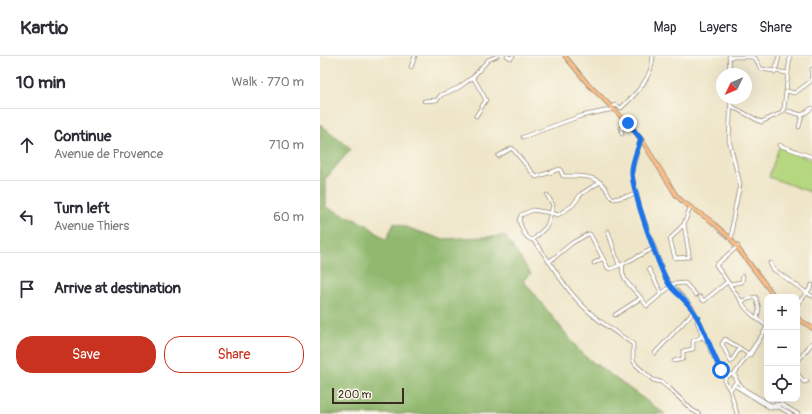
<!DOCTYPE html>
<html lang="en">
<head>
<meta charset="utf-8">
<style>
	:root { --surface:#fff; --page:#f2f2f3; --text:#2b2b33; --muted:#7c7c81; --line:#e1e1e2; --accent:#c8321e }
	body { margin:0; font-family:Pangolin,sans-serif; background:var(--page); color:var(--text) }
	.controls { position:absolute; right:12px; bottom:12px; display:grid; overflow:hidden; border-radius:8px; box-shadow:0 4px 16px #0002 }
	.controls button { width:36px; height:36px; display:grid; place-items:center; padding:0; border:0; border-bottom:1px solid var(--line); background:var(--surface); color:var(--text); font:20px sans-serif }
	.compass { position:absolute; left:396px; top:12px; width:36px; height:36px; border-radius:50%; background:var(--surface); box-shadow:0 4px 16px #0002; rotate:226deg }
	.scale { position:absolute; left:12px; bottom:10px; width:72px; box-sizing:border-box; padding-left:4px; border:2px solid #3b2a1e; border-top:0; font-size:11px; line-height:14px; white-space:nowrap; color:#3b2a1e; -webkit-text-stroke:3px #fbf7ec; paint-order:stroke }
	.stop { position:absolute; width:12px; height:12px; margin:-9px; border:3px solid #1a73e8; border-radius:50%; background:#fff }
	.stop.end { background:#1a73e8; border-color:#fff; box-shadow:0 1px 4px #0008 }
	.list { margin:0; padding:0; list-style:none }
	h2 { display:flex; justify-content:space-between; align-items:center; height:52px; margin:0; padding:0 16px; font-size:17px }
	h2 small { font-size:13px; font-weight:400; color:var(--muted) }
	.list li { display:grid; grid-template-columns:26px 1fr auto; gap:12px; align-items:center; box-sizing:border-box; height:72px; padding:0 16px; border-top:1px solid var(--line) }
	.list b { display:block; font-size:15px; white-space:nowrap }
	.list p { margin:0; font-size:13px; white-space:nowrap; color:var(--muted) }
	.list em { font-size:13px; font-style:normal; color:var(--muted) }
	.actions { display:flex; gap:8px; padding:12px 16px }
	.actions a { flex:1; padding:9px 0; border:1px solid var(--accent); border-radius:16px; text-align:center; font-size:14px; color:var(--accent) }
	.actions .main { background:var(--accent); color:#fff }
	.icon { flex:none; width:22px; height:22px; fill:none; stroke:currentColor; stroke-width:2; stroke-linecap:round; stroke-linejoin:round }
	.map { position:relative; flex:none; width:492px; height:358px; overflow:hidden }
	header { display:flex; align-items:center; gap:24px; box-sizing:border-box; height:56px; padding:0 20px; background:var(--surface); border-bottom:1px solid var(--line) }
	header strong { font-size:19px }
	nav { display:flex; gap:22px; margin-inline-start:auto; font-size:14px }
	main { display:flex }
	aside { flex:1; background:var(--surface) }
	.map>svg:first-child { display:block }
	.green { fill:#b5d77f; stroke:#78804e }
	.forest { fill:#90b86e; stroke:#667146 }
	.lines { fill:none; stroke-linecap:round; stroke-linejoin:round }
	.minor-casing { stroke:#958874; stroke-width:4.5 }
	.major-casing { stroke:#958874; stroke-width:5 }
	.minor { stroke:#fff; stroke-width:3 }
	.major { stroke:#f8bd89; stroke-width:3.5 }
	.route { stroke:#1a73e8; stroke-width:5 }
</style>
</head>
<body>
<header>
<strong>Kartio</strong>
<nav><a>Map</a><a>Layers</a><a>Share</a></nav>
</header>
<main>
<aside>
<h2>10 min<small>Walk · 770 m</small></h2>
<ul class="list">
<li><svg class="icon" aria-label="ahead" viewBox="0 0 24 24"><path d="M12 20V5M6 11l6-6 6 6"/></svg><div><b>Continue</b><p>Avenue de Provence</p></div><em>710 m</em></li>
<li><svg class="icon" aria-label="left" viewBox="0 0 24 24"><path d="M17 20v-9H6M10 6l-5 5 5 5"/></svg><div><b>Turn left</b><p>Avenue Thiers</p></div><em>60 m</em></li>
<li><svg class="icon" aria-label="arrive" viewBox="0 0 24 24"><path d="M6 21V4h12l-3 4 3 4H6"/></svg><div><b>Arrive at destination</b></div></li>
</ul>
<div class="actions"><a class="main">Save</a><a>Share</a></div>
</aside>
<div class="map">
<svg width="492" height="358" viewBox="0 0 492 358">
	<rect width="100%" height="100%" fill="#fbf7ec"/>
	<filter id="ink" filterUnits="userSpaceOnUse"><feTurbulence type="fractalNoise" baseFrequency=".025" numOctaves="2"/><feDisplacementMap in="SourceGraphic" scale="8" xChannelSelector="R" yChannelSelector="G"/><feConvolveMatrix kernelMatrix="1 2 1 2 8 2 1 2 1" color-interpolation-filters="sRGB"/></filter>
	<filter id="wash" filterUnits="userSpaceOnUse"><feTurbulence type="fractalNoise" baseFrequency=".012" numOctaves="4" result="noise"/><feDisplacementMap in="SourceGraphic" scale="16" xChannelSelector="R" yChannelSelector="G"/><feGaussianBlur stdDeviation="0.9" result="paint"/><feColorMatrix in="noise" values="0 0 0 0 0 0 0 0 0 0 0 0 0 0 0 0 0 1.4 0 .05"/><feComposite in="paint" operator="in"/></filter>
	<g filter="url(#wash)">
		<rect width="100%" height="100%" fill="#efe6c9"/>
		<path class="green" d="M459 91 492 104V131L490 136 449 121Z"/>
		<path class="forest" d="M0 68 31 93 6 122V151L47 169 66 184 74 167 121 183 185 180 211 218 203 224 263 299 345 358H0Z"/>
	</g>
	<g filter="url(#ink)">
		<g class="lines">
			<g class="minor-casing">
				<path id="minor" d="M187 0 191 2 193 0
					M409 0 410 18
					M409 1H432L435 2 441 13 468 17
					M91 11 95 0
					M455 16 459 0
					M153 21 166 44 156 60
					M466 35 475 37 491 25 492 13
					M104 45 117 44 121 39 138 32 153 21 168 4 177 0
					M411 50 441 66 461 57 464 52 470 0
					M291 51 295 49 301 52C317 37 332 22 333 0
					M468 55 482 59 492 52
					M479 71 482 59
					M302 78 301 72 308 67
					M203 81 261 60 294 53
					M321 83 312 113V120L320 153 345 221C352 232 362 239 370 249 380 262 386 280 391 296
					M459 89 492 101
					M178 100 192 92 216 121 240 113 243 120C259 120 274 118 285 131 288 136 289 141 294 143L317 138
					M227 139 233 149 231 157 238 159 253 149 261 138 280 126
					M213 154 231 157 227 170 213 184C204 182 202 172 199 164L201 159Z
					M364 168 369 199V201L355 202 350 183 364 168 370 152
					M288 175 299 209
					M410 182 412 180 413 162 420 128 409 84 411 42
					M213 184C228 201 238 222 253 239 270 260 291 273 313 288V304L316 309 333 324 341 326 350 333 372 354 379 358
					M418 190 396 209 421 245
					M229 206 252 187 268 178H270L288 212 290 213 303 208 334 192
					M274 207 283 202
					M450 207 453 213 487 237 492 229
					M303 208C299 224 313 231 321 242
					M329 213 342 238
					M410 228 422 226 423 220
					M380 241 384 245 407 226
					M477 248 487 237 492 240
					M295 259 321 242 327 250 353 228 365 227 376 239
					M437 263 439 253 436 241 421 245C427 256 436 262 447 270
					M377 266 384 283
					M420 292 411 306 402 288 405 283 430 299
					M391 295 405 322V326L410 334 417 358
					M335 297 374 255
					M430 299 447 271
					M354 305 363 303V295L373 293V285L380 282 382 278
					M477 306 492 287
					M477 317 484 326 487 325
					M413 319 416 316 440 282
					M405 322 411 318 416 321V326L410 334
					M416 324 425 334 451 349 461 348 478 358
					M414 329 451 352 459 351 471 358"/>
			</g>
			<g class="major-casing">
				<path id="major" d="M245 0 267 27 311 70 323 86 356 139 363 146 391 165 410 182 455 241
					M477 262 492 272"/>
			</g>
			<use href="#minor" class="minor"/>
			<use href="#major" class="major"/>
		</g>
	</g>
	<g class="lines" filter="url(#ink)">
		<path class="route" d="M308 67 321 83C318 93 312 105 312 116 312 134 340 217 351 231 359 240 368 246 374 256 385 272 391 296 401 314"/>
	</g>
</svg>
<div class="controls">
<button>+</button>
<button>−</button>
<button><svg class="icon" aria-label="locate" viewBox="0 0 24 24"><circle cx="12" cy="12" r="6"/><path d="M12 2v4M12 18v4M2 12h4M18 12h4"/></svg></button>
</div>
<svg class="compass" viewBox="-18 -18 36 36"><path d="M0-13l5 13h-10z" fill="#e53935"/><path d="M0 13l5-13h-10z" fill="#7c7c81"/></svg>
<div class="scale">200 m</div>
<div class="stop" style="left:401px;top:314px"></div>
<div class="stop end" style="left:308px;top:67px"></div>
</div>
</main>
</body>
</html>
